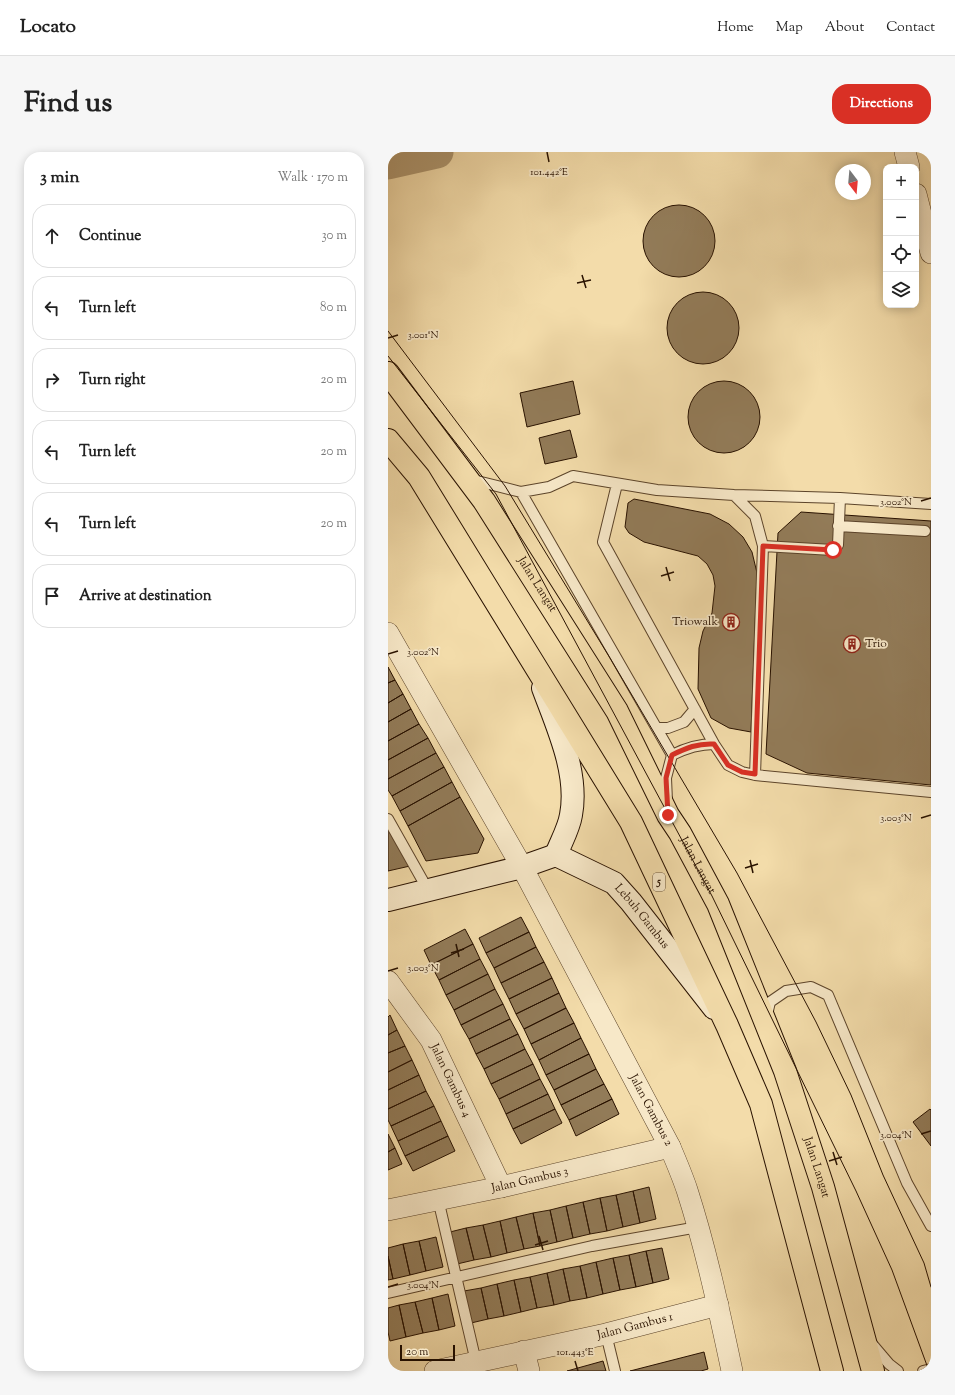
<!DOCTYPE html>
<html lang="en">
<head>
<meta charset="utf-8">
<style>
	:root { --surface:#fff; --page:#f6f6f6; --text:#222; --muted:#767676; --line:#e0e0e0; --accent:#d93025 }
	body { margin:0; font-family:"Sorts Mill Goudy",serif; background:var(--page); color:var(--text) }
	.controls { position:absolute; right:12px; top:12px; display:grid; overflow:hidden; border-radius:8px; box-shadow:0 2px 10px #0003 }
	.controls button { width:36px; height:36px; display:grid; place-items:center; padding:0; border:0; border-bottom:1px solid var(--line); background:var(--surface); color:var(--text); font:20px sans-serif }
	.compass { position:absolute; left:447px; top:12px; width:36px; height:36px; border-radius:50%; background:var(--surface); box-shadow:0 2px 10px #0003; rotate:164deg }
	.scale { position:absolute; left:12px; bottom:10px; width:55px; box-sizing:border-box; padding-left:4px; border:2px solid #291200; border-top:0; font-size:11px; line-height:14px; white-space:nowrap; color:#291200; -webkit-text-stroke:3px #f7e8c8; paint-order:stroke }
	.stop { position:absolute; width:12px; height:12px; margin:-9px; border:3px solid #d93025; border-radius:50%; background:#fff }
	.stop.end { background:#d93025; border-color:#fff; box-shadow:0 1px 4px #0008 }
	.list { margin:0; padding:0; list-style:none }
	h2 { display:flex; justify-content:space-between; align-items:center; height:52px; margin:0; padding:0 16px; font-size:17px }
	h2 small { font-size:13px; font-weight:400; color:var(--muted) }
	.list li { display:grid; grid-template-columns:26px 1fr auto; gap:12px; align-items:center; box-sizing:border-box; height:64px; margin:0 8px 8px; padding:0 8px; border:1px solid var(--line); border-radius:16px }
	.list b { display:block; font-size:15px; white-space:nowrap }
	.list em { font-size:13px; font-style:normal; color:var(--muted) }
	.icon { flex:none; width:22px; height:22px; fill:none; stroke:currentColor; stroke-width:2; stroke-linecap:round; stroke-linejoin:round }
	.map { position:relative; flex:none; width:543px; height:1219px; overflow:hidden; border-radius:16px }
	header { display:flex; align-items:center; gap:24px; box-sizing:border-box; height:56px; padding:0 20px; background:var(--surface); border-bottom:1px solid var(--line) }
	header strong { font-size:19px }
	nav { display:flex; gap:22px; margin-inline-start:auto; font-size:14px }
	.intro { display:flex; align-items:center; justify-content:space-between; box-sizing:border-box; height:96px; padding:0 24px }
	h1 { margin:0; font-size:28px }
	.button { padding:10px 18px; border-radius:16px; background:var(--accent); color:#fff; font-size:14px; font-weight:700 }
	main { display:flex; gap:24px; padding:0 24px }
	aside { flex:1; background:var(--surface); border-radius:16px; box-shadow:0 2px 10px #0003 }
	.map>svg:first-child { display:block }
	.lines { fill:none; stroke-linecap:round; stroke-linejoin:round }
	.river { stroke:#ae9770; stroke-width:33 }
	.building { fill:#927b58; stroke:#291200 }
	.lane-casing { stroke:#5c442a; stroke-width:12 }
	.street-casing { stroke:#5c442a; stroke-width:22 }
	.secondary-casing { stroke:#291200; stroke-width:24 }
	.highway-casing { stroke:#291200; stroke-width:24 }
	.lane { stroke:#f7e8c8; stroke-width:10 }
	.street { stroke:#f7e8c8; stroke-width:21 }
	.secondary { stroke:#f7e8c8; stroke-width:22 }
	.highway { stroke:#f3dcaa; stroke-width:22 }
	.tram { stroke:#291200; stroke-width:1 }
	.route { stroke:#d93025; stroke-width:5 }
	.ticks { fill:none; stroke:#291200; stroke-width:1.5 }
	.labels { text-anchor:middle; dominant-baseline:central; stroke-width:3.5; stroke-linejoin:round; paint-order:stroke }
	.shield { fill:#f7e8c8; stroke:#67523c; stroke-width:1 }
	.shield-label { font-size:11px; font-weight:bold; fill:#291200 }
	.street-label { font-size:12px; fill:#291200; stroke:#f7e8c8 }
	.poi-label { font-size:12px; fill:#291200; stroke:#f7e8c8; text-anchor:end }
	.ticks-label { font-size:10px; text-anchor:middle; fill:#291200; stroke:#f7e8c8; stroke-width:3.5; stroke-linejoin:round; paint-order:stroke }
</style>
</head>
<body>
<header>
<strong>Locato</strong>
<nav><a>Home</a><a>Map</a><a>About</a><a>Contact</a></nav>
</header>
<div class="intro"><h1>Find us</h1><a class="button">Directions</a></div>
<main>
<aside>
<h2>3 min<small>Walk · 170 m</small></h2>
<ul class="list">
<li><svg class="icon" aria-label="ahead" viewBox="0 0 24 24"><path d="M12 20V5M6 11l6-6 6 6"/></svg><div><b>Continue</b></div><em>30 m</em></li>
<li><svg class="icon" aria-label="left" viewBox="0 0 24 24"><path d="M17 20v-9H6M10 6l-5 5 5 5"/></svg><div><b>Turn left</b></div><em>80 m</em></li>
<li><svg class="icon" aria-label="right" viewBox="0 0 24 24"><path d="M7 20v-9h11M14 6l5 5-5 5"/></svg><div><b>Turn right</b></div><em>20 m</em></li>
<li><svg class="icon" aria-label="left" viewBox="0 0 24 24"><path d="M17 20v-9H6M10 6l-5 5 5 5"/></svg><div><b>Turn left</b></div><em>20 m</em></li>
<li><svg class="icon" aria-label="left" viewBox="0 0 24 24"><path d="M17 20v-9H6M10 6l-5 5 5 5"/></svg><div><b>Turn left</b></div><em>20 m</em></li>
<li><svg class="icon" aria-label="arrive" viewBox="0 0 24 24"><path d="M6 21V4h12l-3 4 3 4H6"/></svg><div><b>Arrive at destination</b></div></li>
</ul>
</aside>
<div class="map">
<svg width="543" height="1219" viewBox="0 0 543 1219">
	<rect width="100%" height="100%" fill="#f3dcaa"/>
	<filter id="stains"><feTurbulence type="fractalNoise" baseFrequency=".005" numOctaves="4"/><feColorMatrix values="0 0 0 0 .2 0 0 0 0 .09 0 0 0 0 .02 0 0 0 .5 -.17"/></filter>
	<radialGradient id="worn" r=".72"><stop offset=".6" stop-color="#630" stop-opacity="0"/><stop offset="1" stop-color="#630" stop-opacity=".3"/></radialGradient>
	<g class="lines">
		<path class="river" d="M0 11 49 0"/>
	</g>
	<path class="building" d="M255 89a36 36 0 1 1 72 0a36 36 0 1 1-72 0Z
		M279 176a36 36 0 1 1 72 0a36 36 0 1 1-72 0Z
		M300 265a36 36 0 1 1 72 0a36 36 0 1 1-72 0Z
		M185 229 192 262 139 275 132 241Z
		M182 278 189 305 157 312 151 286Z
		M246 347 322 362 341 372 355 385 364 400 369 421 363 580 341 576 323 566 310 537 311 496 315 479 324 461 327 434 325 423 319 412 310 404 256 390 241 381 237 375 240 351Z
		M413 360 543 369V633L419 621 378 602 390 381Z
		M0 515 7 528 0 531Z
		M7 528 15 542 0 551V531Z
		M15 542 23 557 0 570V551Z
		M23 557 31 572 0 589V570Z
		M31 572 40 586 0 608V589Z
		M40 586 48 601 0 627V608Z
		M48 601 56 615 4 644 0 638V627Z
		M56 615 64 630 12 659 4 644Z
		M64 630 72 645 20 674 12 659Z
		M72 645 96 687 90 701 38 709 20 674Z
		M0 675 22 714 0 719Z
		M133 765 141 780 98 801 91 786Z
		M77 777 85 792 43 813 36 798Z
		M141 780 148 795 106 816 98 801Z
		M85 792 92 807 51 828 43 813Z
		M148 795 156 810 113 831 106 816Z
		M92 807 100 822 58 843 51 828Z
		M156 810 164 826 121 847 113 831Z
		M100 822 107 837 66 858 58 843Z
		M164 826 171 841 128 862 121 847Z
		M107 837 115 852 73 873 66 858Z
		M171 841 178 856 136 877 128 862Z
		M115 852 122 867 81 887 73 873Z
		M178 856 186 871 143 892 136 877Z
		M2 863 9 878 0 883V865Z
		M122 867 130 882 88 902 81 887Z
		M186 871 193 886 151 908 143 892Z
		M9 878 17 894 0 901V883Z
		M130 882 137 897 96 917 88 902Z
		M193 886 201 902 158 923 151 908Z
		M17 894 24 908 0 920V901Z
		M137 897 145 912 103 932 96 917Z
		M201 902 208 917 166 938 158 923Z
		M24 908 31 923 0 938V920Z
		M145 912 152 927 111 947 103 932Z
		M208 917 216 932 173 953 166 938Z
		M31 923 38 939 0 957V938Z
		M152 927 160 942 118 962 111 947Z
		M216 932 224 947 181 968 173 953Z
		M38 939 46 954 3 974 0 968V957Z
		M160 942 167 957 125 977 118 962Z
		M224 947 231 962 188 984 181 968Z
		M46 954 53 969 10 989 3 974Z
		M167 957 174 971 133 992 125 977Z
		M542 957 543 958V994L525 970Z
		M53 969 60 984 17 1004 10 989Z
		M0 982 7 996 0 1000Z
		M60 984 67 999 25 1019 17 1004Z
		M7 996 14 1012 0 1018V1000Z
		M261 1035 268 1067 252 1071 245 1039Z
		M245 1039 252 1071 235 1075 228 1043Z
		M228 1043 235 1075 219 1079 212 1046Z
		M212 1046 219 1079 202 1082 195 1050Z
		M195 1050 202 1082 185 1086 178 1054Z
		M178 1054 185 1086 169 1090 162 1058Z
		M162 1058 169 1090 152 1094 145 1061Z
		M145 1061 152 1094 136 1097 128 1065Z
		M128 1065 136 1097 119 1101 112 1069Z
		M112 1069 119 1101 103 1105 95 1073Z
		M95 1073 103 1105 86 1108 78 1076Z
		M78 1076 86 1108 69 1112 62 1080Z
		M48 1085 55 1115 38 1119 31 1089Z
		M31 1089 38 1119 22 1123 15 1092Z
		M15 1092 22 1123 5 1127 0 1104V1096Z
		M274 1096 281 1127 265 1131 258 1099Z
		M258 1099 265 1131 248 1135 241 1103Z
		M241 1103 248 1135 232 1138 225 1106Z
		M0 1104 5 1127 0 1128Z
		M225 1106 232 1138 215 1142 208 1110Z
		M208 1110 215 1142 199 1146 192 1114Z
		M192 1114 199 1146 182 1149 175 1117Z
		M175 1117 182 1149 166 1153 159 1121Z
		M159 1121 166 1153 149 1156 142 1125Z
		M142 1125 149 1156 133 1160 126 1128Z
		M126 1128 133 1160 116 1164 109 1132Z
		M109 1132 116 1164 100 1167 93 1136Z
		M93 1136 100 1167 83 1171 76 1139Z
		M60 1142 67 1174 51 1178 44 1146Z
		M44 1146 51 1178 35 1181 27 1150Z
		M27 1150 35 1181 18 1185 11 1153Z
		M11 1153 18 1185 2 1189 0 1180V1156Z
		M316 1200 320 1217 313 1219H242Z
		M215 1209 218 1219H179Z"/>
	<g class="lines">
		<g class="lane-casing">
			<path id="lane" d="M85 328 133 340 161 335 185 324 269 338 346 343 452 346 543 352
				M229 332 215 390 326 592
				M133 340 284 603
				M346 343 367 364 375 394 367 623
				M450 374 537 379
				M375 394 445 398 450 393 452 346
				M269 576H280L296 570 307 557
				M279 649 278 626 284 603C298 596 310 592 326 592L340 613 354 620 367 623 543 640
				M0 667 40 738
				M379 863 382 850 398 839 423 835 440 843 519 1031 543 1074
				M50 1047 88 1210
				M0 1141 204 1094 310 1075
				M218 1182 227 1219
				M484 1192 501 1212 510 1219
				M535 1219 543 1217"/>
		</g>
		<g class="street-casing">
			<g id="street">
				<path d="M517 0 521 15"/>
				<path d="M528 42 543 101"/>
				<path id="s1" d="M0 481 134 715 282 995C288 1009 294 1023 299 1038 318 1097 331 1158 344 1219"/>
				<path id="s2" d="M0 829 43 888 113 1035"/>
				<path id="s3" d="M0 1058 113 1035 282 995"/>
				<path d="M136 1199 141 1219"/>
				<path id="s4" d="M47 1219 218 1182 330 1153"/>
			</g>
		</g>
		<g class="secondary-casing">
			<g id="secondary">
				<path d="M155 536C169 574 191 621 183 663 181 676 173 690 168 703"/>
				<path id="s5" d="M0 748 134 715 168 703 226 731 243 750 326 856"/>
			</g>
		</g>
		<g class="highway-casing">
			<g id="highway">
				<path id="s6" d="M0 221 96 349 229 559 280 663 292 681 330 752 397 919 435 1035 485 1219"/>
				<path d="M0 288 31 325 243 670 339 873 373 952 444 1219"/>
			</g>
		</g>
		<use href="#lane" class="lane"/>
		<use href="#street" class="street"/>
		<use href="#secondary" class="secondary"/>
		<use href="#highway" class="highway"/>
		<path class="tram" d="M0 179 117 334 222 506 349 721 428 870 463 943 495 1023 536 1111 543 1135
			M0 204 108 342 324 744 468 1039 504 1118 541 1219"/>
	</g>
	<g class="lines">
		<path class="route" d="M280 663 278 626 284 603C298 596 310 591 326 592L340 613 354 620 367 622 375 394 445 398"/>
	</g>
	<path class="ticks" d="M159 0 161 10M194 123 198 136M189 131 203 128M0 186 10 183M533 349 543 346M278 415 282 429M273 424 286 420M0 502 10 499M533 666 543 663M362 708 365 721M357 716 370 712M68 792 71 805M63 801 76 797M0 819 10 816M533 982 543 979M445 1000 449 1013M441 1009 454 1005M151 1084 155 1098M147 1093 160 1089M0 1135 10 1132M187 1209 190 1219"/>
	<defs>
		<g id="building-ring" transform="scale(0.9)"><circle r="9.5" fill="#f7e8c8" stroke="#8f2418" stroke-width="1.5"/><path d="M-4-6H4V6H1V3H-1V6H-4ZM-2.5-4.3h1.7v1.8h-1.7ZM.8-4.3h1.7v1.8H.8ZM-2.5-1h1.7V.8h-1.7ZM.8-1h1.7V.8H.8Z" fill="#8f2418"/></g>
	</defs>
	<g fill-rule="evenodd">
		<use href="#building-ring" x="343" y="470"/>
		<use href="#building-ring" x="464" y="492"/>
	</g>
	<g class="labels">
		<rect class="shield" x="265" y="721" width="12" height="18" rx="3"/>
		<g class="shield-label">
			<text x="271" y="730">5</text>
		</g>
		<g class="street-label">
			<text stroke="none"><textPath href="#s6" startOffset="259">Jalan Langat</textPath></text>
			<text stroke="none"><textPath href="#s6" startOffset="583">Jalan Langat</textPath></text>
			<text stroke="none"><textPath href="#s5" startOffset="282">Lebuh Gambus</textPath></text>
			<text stroke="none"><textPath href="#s2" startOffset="118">Jalan Gambus 4</textPath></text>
			<text stroke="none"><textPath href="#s1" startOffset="545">Jalan Gambus 2</textPath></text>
			<text stroke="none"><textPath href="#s6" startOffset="908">Jalan Langat</textPath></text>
			<text stroke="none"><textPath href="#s3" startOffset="145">Jalan Gambus 3</textPath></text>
			<text stroke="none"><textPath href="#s4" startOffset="205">Jalan Gambus 1</textPath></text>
		</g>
		<g class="poi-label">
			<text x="330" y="470">Triowalk</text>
			<text x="477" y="492" text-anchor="start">Trio</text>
		</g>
	</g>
	<g class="ticks-label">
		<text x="161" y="23">101.442°E</text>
		<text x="35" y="186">3.001°N</text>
		<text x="508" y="353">3.002°N</text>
		<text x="35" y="503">3.002°N</text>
		<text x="508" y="669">3.003°N</text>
		<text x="35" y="819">3.003°N</text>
		<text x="508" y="986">3.004°N</text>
		<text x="35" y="1136">3.004°N</text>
		<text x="187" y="1203">101.443°E</text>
	</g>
	<rect width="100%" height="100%" filter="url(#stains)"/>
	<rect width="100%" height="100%" fill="url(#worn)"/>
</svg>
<div class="controls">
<button>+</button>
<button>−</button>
<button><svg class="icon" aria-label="locate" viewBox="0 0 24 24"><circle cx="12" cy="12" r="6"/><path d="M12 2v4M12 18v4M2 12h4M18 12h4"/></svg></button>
<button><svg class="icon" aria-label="layers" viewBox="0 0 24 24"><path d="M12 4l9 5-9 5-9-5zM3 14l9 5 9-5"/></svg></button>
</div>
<svg class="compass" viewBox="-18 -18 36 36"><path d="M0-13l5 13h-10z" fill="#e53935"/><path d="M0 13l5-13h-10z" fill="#767676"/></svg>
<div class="scale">20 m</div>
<div class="stop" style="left:445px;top:398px"></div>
<div class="stop end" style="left:280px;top:663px"></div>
</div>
</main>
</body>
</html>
